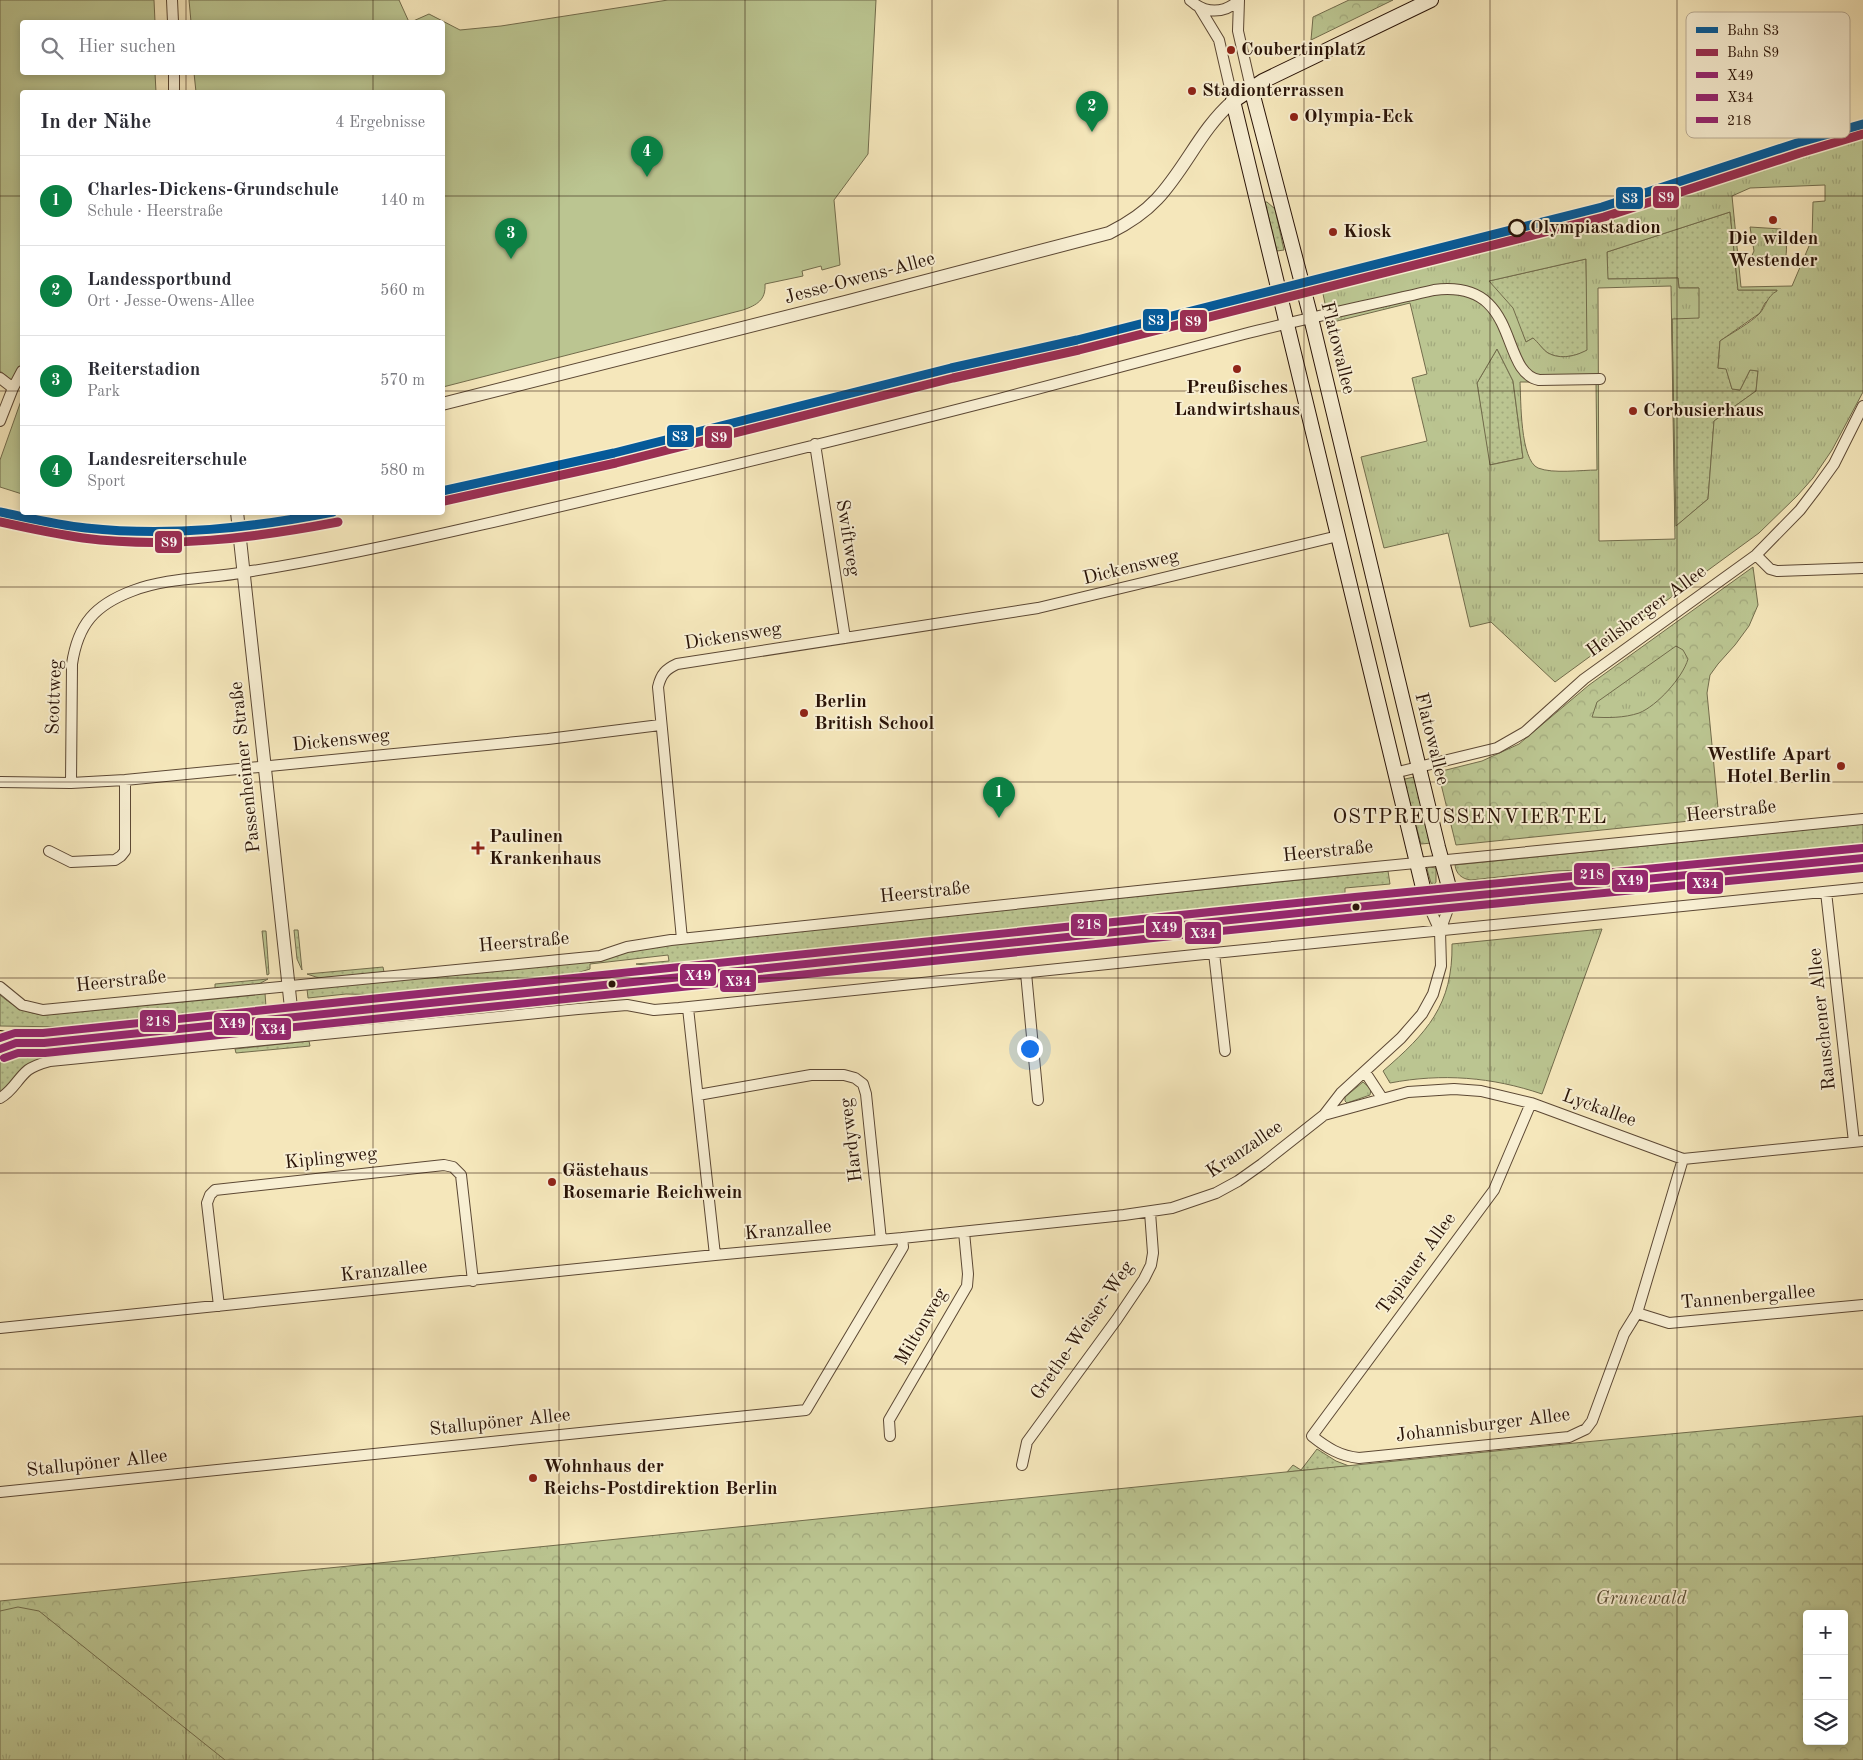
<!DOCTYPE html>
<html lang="de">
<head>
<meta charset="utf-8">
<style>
	:root { --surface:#fff; --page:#f2f2f3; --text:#2b2b33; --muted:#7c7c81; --line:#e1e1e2; --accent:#0b8043 }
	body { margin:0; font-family:"Old Standard TT",serif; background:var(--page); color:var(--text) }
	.controls { position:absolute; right:15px; bottom:15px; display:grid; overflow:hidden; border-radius:5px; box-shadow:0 2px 8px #0003 }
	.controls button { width:45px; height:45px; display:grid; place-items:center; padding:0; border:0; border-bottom:1px solid var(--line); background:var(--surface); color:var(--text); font:25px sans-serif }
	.you { position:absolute; left:1029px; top:1048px; width:18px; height:18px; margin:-12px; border:4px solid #fff; border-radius:50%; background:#1a73e8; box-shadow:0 0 0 8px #1a73e833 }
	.badge { display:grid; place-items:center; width:32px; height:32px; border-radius:50%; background:var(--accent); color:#fff; font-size:16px; font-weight:700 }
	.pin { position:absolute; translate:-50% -41px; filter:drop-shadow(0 1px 2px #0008) }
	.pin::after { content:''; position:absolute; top:26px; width:18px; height:15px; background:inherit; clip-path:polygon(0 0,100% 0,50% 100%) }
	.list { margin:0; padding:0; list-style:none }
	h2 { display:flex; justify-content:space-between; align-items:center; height:65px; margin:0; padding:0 20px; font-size:21px }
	h2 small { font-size:16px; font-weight:400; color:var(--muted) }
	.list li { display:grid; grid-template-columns:32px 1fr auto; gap:15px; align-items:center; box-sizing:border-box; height:90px; padding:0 20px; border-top:1px solid var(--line) }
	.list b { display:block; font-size:19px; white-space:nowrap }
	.list p { margin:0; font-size:16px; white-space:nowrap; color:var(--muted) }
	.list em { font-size:16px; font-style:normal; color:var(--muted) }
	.icon { flex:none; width:28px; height:28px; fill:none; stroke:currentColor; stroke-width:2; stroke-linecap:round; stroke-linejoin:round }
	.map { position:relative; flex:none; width:1863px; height:1760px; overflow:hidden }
	.search { position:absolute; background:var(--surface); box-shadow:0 2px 8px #0003; left:20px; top:20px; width:425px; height:55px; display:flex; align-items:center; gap:12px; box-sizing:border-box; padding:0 18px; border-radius:5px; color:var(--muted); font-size:19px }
	.panel { position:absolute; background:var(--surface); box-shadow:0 2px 8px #0003; left:20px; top:90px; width:425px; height:425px; border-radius:5px }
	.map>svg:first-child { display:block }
	.grass { fill:url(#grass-dots); stroke:#726c4c }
	.forest { fill:url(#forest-crowns); stroke:#726c4c; fill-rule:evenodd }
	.park { fill:url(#park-tufts); stroke:#726c4c; fill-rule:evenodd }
	.pitch { fill:#bbc591; stroke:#726c4c }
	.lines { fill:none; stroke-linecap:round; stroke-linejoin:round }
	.minor-casing { stroke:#5c4834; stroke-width:12 }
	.tertiary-casing { stroke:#5c4834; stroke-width:14 }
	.secondary-casing { stroke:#291307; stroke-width:16 }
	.primary-casing { stroke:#291307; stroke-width:18 }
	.minor { stroke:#f8efd3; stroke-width:10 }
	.tertiary { stroke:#f8efd3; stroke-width:12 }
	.secondary { stroke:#f8efd3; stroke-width:14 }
	.primary { stroke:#eac47e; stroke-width:16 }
	.bus-1-casing { stroke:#f8efd3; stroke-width:11 }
	.bus-2-casing { stroke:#f8efd3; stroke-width:11 }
	.bus-3-casing { stroke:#f8efd3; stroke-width:11 }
	.bus-1 { stroke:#95276e; stroke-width:8 }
	.bus-2 { stroke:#95276e; stroke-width:8 }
	.bus-3 { stroke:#95276e; stroke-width:8 }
	.rail-1-casing { stroke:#f8efd3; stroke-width:12 }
	.rail-2-casing { stroke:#f8efd3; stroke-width:12 }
	.rail-1 { stroke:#055a99; stroke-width:9 }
	.rail-2 { stroke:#9a3052; stroke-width:9 }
	.grid { fill:none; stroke:#291307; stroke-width:1; stroke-opacity:0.55 }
	.poi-dot { fill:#8f2418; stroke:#f8efd3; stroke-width:2 }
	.stop-dot { fill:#f8efd3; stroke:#291307; stroke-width:2.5 }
	.bus-dot { fill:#291307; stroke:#f8efd3; stroke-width:2 }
	.labels { text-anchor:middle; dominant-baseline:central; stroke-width:4; stroke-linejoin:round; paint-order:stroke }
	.poi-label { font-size:19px; font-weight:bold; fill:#291307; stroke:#f8efd3; text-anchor:start }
	.stop-label { font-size:19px; font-weight:bold; fill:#291307; stroke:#f8efd3; text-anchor:start }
	.street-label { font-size:19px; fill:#291307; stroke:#f8efd3 }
	.park-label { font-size:19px; font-style:italic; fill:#5c5137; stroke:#f8efd3 }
	.quarter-label { font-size:21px; letter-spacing:1px; fill:#291307; stroke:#f8efd3 }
	.key { fill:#f8efd3; stroke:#baad96; stroke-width:1 }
	.key-label { font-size:14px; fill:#291307 }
	.line-badge { stroke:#f8efd3; stroke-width:2 }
	.badge-label { font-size:14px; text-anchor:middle; font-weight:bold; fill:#fff }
</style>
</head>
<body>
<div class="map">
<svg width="1863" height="1760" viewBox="0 0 1863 1760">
	<defs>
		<pattern id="grass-dots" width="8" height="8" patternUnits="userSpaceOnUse" patternTransform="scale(1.25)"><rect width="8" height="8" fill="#bbc591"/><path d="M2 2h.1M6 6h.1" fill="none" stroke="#a1a87c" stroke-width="1.8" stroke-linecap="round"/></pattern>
		<pattern id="forest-crowns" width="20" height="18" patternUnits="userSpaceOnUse" patternTransform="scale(1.25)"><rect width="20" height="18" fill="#bbc591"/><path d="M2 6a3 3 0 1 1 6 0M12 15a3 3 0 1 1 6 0" fill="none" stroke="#a1a87c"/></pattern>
		<pattern id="park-tufts" width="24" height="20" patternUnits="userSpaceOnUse" patternTransform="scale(1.25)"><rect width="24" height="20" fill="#bbc591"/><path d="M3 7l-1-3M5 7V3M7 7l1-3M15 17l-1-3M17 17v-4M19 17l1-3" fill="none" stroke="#a1a87c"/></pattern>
	</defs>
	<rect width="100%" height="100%" fill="#f5e7bb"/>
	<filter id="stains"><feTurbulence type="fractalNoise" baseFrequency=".004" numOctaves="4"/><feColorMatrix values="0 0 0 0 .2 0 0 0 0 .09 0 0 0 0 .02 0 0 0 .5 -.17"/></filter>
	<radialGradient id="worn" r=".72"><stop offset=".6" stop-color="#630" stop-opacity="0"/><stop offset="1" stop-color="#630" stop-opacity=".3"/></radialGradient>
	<path class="grass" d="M1265 202H1267L1275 209 1284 250 1277 251Z
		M1730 212 1738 290H1777V292L1765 303 1760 313 1720 341 1718 368H1726L1732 389 1740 390 1750 370 1758 371 1756 391 1714 421 1708 499 1675 527 1672 319 1699 288H1679L1678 278 1607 279V252Z
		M1586 259 1588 350C1576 356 1561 360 1548 353 1543 350 1538 343 1533 338L1526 342 1520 329 1489 281Z
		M1497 349 1513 381 1523 458 1489 465 1477 383Z
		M1414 777 1432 843 1421 844 1404 781 1405 779Z
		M1863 824V845L1617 869 1554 871 1471 880C1462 879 1456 874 1455 865Z
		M1429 867 1436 868V882L1434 885 1431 883 1427 869Z
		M1388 871 1390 884 1345 888V893L1313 901 681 964 653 966 636 964 669 961 668 955 590 964V969L560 978 388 995 346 994 308 998 307 989 666 944Z
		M294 930H298L302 970 297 959Z
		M262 931H266L269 974 267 975Z
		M383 967 384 972 319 978 307 974Z
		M268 979 259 984 215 989V984Z
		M265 993 266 1007 66 1027 0 1026V995C14 1007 26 1013 45 1015Z
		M386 1020 387 1024 42 1059 0 1093V1059Z
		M309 1041 310 1046 236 1053 235 1049Z
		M1317 1449 1336 1461 1349 1466 1287 1472 1293 1465 1301 1470Z"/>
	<path class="forest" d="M1349 0H1393L1311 40 1313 17Z
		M1753 567 1758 605 1749 626 1735 645 1718 664 1710 675 1707 693 1719 818 1456 845 1438 772 1482 761 1519 744 1589 685Z
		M1863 1416V1760H0V1601L1595 1441ZM1807 1614H1844V1741H1807Z"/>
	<path class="park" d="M1863 137V392L1832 450 1813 478 1797 496 1759 533 1555 682 1491 622 1470 627 1448 533 1384 548 1361 457 1427 441 1412 378 1427 374 1410 303 1329 323 1322 289 1683 193 1750 169ZM1825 185V201L1813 202 1812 239 1792 286 1741 287 1732 196 1750 188ZM1730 212 1738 290H1777V291C1767 296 1766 306 1760 313 1752 322 1730 334 1720 341L1718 368 1726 369 1732 389 1740 390 1750 370 1758 371 1756 391 1714 421 1708 499 1676 526 1672 319 1699 318V288H1679L1678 278 1608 279 1607 252ZM1586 259 1587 350C1576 356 1561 360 1548 353 1543 350 1538 342 1533 338L1526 342 1513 308 1489 281ZM1671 286 1675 539 1599 541 1598 288ZM1497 349 1513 381 1523 458 1490 465 1477 383ZM1520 382H1596L1597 470C1581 470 1553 474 1538 468 1520 460 1521 400 1520 382Z
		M1750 227 1781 229C1788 240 1787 250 1785 262L1777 267 1765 261 1749 262 1754 251Z
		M1676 646 1683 650 1688 659C1683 677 1657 706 1639 713 1624 718 1608 718 1592 717L1597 702Z
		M1602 929 1542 1094C1492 1077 1442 1073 1390 1083L1383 1071C1427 1033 1453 1005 1452 944Z
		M1363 1082 1371 1089 1370 1095 1347 1103 1345 1101V1097Z
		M18 1607 39 1611 225 1760H0V1611Z"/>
	<path class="pitch" d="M0 0H154L155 22H22V72L155 73 156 92H22V388L0 371Z
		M189 0H399L409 22H191Z
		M668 0H876L868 154 834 200 840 265 822 270 821 266 802 271 803 276 765 284C766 300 757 305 743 310L443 387 442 92H196L194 73 442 72V22H411L429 14 460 30 501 26Z
		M22 398V494L0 487V460Z"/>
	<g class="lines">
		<g class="minor-casing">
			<path id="minor" d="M172 0 173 22
				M1190 0C1205 14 1224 14 1239 0
				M1239 0 1238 31 1251 88
				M1199 7 1219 40 1233 101
				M174 72V92
				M0 378 13 388
				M0 421 13 388 22 371
				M815 444 845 638
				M1756 555 1770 569 1777 571 1863 568
				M1394 773 1497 748 1525 732 1584 679 1756 555 1800 510 1816 489 1834 464 1863 406
				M0 782 71 783 125 780 548 739 660 725
				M71 783 72 664C78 624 95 605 132 591 168 577 209 579 246 572 324 560 402 543 480 525 653 485 827 443 999 399 1081 378 1162 355 1244 334 1307 318 1370 305 1434 290 1522 279 1498 372 1539 380L1600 379
				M49 851 71 862 115 860 121 856 125 851V780
				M1826 892 1854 1142
				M1426 900 1440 931
				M682 939 658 687C661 674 666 669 677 664L1038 608 1338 536
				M1214 953 1225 1051
				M1026 973 1038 1100
				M0 987 22 1005 43 1010 600 956 627 947 671 940 1243 880 1863 819
				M688 1008 715 1255
				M1365 1072 1382 1098
				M698 1095 811 1075H844L855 1078 863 1084 866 1094 881 1240
				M0 1098C13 1091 17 1079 28 1070 35 1065 43 1063 50 1061L578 1009 627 1005 654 1010 679 1008 1214 953 1863 888
				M1531 1103 1494 1190 1312 1436C1327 1448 1340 1456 1359 1458L1569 1437 1586 1429 1592 1421 1624 1334 1637 1313 1683 1159
				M1324 1115 1408 1092 1454 1089 1481 1091 1531 1103 1683 1159 1863 1141
				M219 1306 207 1203 210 1195 215 1190 444 1165 453 1167 461 1175 473 1281
				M1637 1313 1669 1323 1863 1305
				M0 1328 715 1255 902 1238 1124 1215 1172 1208 1216 1193 1238 1181 1262 1164 1324 1115 1341 1093 1401 1038 1422 1014 1433 994 1441 966 1440 931 1452 898
				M890 1436 889 1420 967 1286 968 1274 964 1232
				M1022 1465 1027 1442 1117 1319 1144 1279 1151 1265 1153 1253 1150 1212
				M0 1492 806 1410 903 1247 902 1238"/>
		</g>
		<g class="tertiary-casing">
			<path id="tertiary" d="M442 404 845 302 1109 233C1127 224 1143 214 1157 199 1186 168 1200 130 1233 101
				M237 512 292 1017"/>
		</g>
		<g class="secondary-casing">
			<path id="secondary" d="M1251 88 1311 318 1438 847 1452 898
				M1426 900 1233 101 1263 81 1431 0"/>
		</g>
		<g class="primary-casing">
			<path id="primary" d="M0 1039 16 1043H44L1356 907 1863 858"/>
		</g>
		<use href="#minor" class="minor"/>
		<use href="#tertiary" class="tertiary"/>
		<use href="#secondary" class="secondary"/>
		<use href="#primary" class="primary"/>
		<g class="bus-1-casing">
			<path id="bus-1" d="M0 1049 16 1043H44L1356 907 1863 858"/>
		</g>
		<g class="bus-2-casing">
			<path id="bus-2" d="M4 1058 18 1053H45L1357 917 1863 868"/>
		</g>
		<g class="bus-3-casing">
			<path id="bus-3" d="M0 1038 15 1033H43L1355 897 1862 848"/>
		</g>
		<use href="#bus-1" class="bus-1"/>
		<use href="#bus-2" class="bus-2"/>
		<use href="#bus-3" class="bus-3"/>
		<g class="rail-1-casing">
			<path id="rail-1" d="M442 491 614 453 951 368 1077 340 1602 207 1797 143 1863 124
				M0 512C29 518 57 525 86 528 170 537 251 528 333 512"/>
		</g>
		<g class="rail-2-casing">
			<path id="rail-2" d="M444 501 616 463 953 378 1079 350 1604 217 1800 153 1863 134
				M0 522C27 528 55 534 83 538 168 549 254 538 338 522"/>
		</g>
		<use href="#rail-1" class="rail-1"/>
		<use href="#rail-2" class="rail-2"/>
	</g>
	<path class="grid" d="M186 0V22M373 0V22M559 0V1760M745 0V1760M932 0V1760M1118 0V1760M1304 0V1760M1490 0V1760M1677 0V1760M186 72V92M373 72V92M0 196H22M442 196H1863M0 391H22M442 391H1863M186 512V1760M373 512V1760M0 587H1863M0 782H1863M0 978H1863M0 1173H1863M0 1369H1863M0 1564H1863"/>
	<g class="poi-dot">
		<circle cx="1231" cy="50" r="5"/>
		<circle cx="1192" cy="91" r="5"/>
		<circle cx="1294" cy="117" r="5"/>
		<circle cx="1773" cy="220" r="5"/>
		<circle cx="1333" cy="232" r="5"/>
		<circle cx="1237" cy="369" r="5"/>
		<circle cx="1633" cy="411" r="5"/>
		<circle cx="804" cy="713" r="5"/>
		<circle cx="1841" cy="766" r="5"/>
		<path d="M475.5 840.5h5v5h5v5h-5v5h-5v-5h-5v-5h5z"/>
		<circle cx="552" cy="1182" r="5"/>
		<circle cx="533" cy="1478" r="5"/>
	</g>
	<circle class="stop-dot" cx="1517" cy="228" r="8"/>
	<g class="bus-dot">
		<circle cx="1356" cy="907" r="4.5"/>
		<circle cx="612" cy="984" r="4.5"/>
	</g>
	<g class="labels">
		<g class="poi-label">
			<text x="1241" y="50">Coubertinplatz</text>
			<text x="1202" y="91">Stadionterrassen</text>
			<text x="1304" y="117">Olympia-Eck</text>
			<text x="1343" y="232">Kiosk</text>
			<text x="1773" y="239" text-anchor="middle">Die wilden<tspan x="1773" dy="22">Westender</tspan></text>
			<text x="1237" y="388" text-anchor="middle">Preußisches<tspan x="1237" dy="22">Landwirtshaus</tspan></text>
			<text x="1643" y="411">Corbusierhaus</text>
			<text x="814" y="702">Berlin<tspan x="814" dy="22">British School</tspan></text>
			<text x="1831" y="755" text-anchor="end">Westlife Apart<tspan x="1831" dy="22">Hotel Berlin</tspan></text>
			<text x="489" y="837">Paulinen<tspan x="489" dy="22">Krankenhaus</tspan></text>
			<text x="562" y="1171">Gästehaus<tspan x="562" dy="22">Rosemarie Reichwein</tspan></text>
			<text x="543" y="1467">Wohnhaus der<tspan x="543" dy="22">Reichs-Postdirektion Berlin</tspan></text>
		</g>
		<g class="stop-label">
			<text x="1530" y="228">Olympiastadion</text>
		</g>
		<g class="street-label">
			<text transform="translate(860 279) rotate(-15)">Jesse-Owens-Allee</text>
			<text transform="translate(1337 348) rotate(76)">Flatowallee</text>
			<text transform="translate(847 538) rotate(81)">Swiftweg</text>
			<text transform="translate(1131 568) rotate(-14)">Dickensweg</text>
			<text transform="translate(1647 612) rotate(-36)">Heilsberger Allee</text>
			<text transform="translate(733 637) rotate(-9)">Dickensweg</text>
			<text transform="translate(55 697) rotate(-88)">Scottweg</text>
			<text transform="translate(1431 739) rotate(76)">Flatowallee</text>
			<text transform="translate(341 741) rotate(-6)">Dickensweg</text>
			<text transform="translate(246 767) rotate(-96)">Passenheimer Straße</text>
			<text transform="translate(1731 812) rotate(-6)">Heerstraße</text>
			<text transform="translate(1328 852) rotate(-6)">Heerstraße</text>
			<text transform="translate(925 893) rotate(-6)">Heerstraße</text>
			<text transform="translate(524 943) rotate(-5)">Heerstraße</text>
			<text transform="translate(121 982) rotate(-6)">Heerstraße</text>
			<text transform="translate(1823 1019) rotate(-96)">Rauschener Allee</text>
			<text transform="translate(1599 1109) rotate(20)">Lyckallee</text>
			<text transform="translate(852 1140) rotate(-97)">Hardyweg</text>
			<text transform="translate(1245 1150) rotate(-34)">Kranzallee</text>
			<text transform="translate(331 1159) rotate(-6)">Kiplingweg</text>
			<text transform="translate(788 1231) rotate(-5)">Kranzallee</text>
			<text transform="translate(1417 1264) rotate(-54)">Tapiauer Allee</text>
			<text transform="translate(384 1272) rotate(-6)">Kranzallee</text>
			<text transform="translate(1748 1298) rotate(-5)">Tannenbergallee</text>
			<text transform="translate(922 1327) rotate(-60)">Miltonweg</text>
			<text transform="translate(1083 1331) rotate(-55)">Grethe-Weiser-Weg</text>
			<text transform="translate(500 1423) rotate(-6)">Stallupöner Allee</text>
			<text transform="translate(1483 1426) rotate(-7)">Johannisburger Allee</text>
			<text transform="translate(97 1464) rotate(-6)">Stallupöner Allee</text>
		</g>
		<g class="park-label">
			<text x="1641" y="1599">Grunewald</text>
		</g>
		<g class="quarter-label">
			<text x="1470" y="817">OSTPREUSSENVIERTEL</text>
		</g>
	</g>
	<rect x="1686" y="12" width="164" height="126" rx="8" class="key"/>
	<rect x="1696" y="27" width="22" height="6" fill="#055a99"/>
	<rect x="1696" y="49" width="22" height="7" fill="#9a3052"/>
	<rect x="1696" y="72" width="22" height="6" fill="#95276e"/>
	<rect x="1696" y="94" width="22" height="7" fill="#95276e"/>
	<rect x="1696" y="117" width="22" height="6" fill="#95276e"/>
	<g class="key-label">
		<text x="1727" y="35">Bahn S3</text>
		<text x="1727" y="57">Bahn S9</text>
		<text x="1727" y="80">X49</text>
		<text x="1727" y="102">X34</text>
		<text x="1727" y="125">218</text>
	</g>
	<g class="line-badge">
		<rect x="1652" y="185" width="28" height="24" rx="5" fill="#9a3052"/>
		<rect x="1615" y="186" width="29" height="24" rx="5" fill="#055a99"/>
		<rect x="1142" y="308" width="28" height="24" rx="5" fill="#055a99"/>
		<rect x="1179" y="309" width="29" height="24" rx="5" fill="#9a3052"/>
		<rect x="666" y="424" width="29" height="24" rx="5" fill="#055a99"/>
		<rect x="704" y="425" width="29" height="24" rx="5" fill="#9a3052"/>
		<rect x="154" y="530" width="29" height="24" rx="5" fill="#9a3052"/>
		<rect x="1573" y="862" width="38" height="24" rx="5" fill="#95276e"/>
		<rect x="1611" y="869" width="38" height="24" rx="5" fill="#95276e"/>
		<rect x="1686" y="871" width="38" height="24" rx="5" fill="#95276e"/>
		<rect x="1070" y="913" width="38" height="24" rx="5" fill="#95276e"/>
		<rect x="1145" y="915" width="38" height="24" rx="5" fill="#95276e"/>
		<rect x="1184" y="921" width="38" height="24" rx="5" fill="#95276e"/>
		<rect x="679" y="963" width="38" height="24" rx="5" fill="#95276e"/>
		<rect x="719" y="969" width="38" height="24" rx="5" fill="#95276e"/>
		<rect x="139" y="1009" width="38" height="24" rx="5" fill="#95276e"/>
		<rect x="213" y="1012" width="38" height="24" rx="5" fill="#95276e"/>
		<rect x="254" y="1017" width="38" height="24" rx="5" fill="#95276e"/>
	</g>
	<g class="badge-label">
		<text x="1666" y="202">S9</text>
		<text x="1630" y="203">S3</text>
		<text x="1156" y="325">S3</text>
		<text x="1193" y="326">S9</text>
		<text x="680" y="441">S3</text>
		<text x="719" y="442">S9</text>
		<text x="169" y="547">S9</text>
		<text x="1592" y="879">218</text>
		<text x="1630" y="885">X49</text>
		<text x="1705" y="888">X34</text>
		<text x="1089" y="929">218</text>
		<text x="1164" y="932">X49</text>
		<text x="1203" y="938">X34</text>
		<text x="698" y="980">X49</text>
		<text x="738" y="986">X34</text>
		<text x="158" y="1026">218</text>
		<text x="232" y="1028">X49</text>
		<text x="273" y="1034">X34</text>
	</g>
	<rect width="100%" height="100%" filter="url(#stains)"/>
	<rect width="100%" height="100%" fill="url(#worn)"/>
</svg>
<div class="controls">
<button>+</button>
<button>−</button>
<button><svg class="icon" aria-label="layers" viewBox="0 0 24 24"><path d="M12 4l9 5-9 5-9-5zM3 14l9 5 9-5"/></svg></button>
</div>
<div class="you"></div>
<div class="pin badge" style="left:999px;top:818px">1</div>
<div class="pin badge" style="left:1092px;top:132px">2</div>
<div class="pin badge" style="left:511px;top:259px">3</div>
<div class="pin badge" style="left:647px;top:177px">4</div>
<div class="search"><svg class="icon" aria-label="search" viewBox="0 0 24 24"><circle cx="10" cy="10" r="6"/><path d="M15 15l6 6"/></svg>Hier suchen</div>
<section class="panel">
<h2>In der Nähe<small>4 Ergebnisse</small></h2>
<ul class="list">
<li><span class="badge">1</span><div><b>Charles-Dickens-Grundschule</b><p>Schule · Heerstraße</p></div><em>140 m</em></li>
<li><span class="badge">2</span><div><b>Landessportbund</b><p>Ort · Jesse-Owens-Allee</p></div><em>560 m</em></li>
<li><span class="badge">3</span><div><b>Reiterstadion</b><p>Park</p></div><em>570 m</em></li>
<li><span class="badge">4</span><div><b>Landesreiterschule</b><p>Sport</p></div><em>580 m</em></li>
</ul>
</section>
</div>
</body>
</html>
